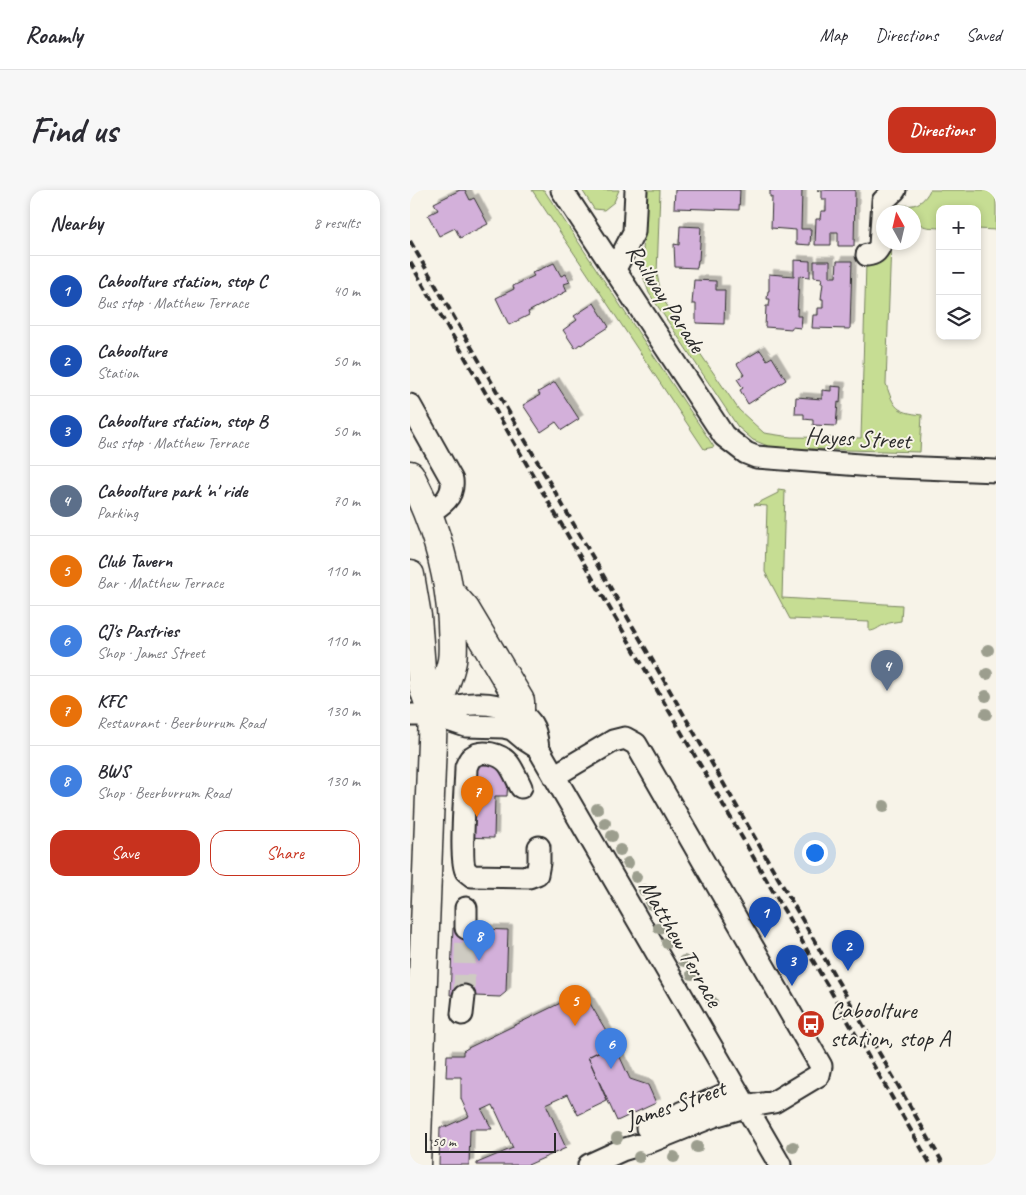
<!DOCTYPE html>
<html lang="en">
<head>
<meta charset="utf-8">
<style>
	:root { --surface:#fff; --page:#f7f7f7; --text:#2b2b33; --muted:#7c7c81; --line:#e1e1e2; --accent:#c8321e }
	body { margin:0; font-family:Caveat,sans-serif; background:var(--page); color:var(--text) }
	.controls { position:absolute; right:15px; top:15px; display:grid; overflow:hidden; border-radius:10px; box-shadow:0 2px 8px #0003 }
	.controls button { width:45px; height:45px; display:grid; place-items:center; padding:0; border:0; border-bottom:1px solid var(--line); background:var(--surface); color:var(--text); font:25px sans-serif }
	.compass { position:absolute; left:466px; top:15px; width:45px; height:45px; border-radius:50%; background:var(--surface); box-shadow:0 2px 8px #0003; rotate:352deg }
	.scale { position:absolute; left:15px; bottom:12px; width:131px; box-sizing:border-box; padding-left:5px; border:2px solid #2b2b2b; border-top:0; font-size:14px; line-height:18px; white-space:nowrap; color:#2b2b2b; -webkit-text-stroke:4px #f7f3e8; paint-order:stroke }
	.you { position:absolute; left:404px; top:662px; width:18px; height:18px; margin:-12px; border:4px solid #fff; border-radius:50%; background:#1a73e8; box-shadow:0 0 0 8px #1a73e833 }
	.badge { display:grid; place-items:center; width:32px; height:32px; border-radius:50%; background:var(--accent); color:#fff; font-size:16px; font-weight:700 }
	.pin { position:absolute; translate:-50% -41px; filter:drop-shadow(0 1px 2px #0008) }
	.pin::after { content:''; position:absolute; top:26px; width:18px; height:15px; background:inherit; clip-path:polygon(0 0,100% 0,50% 100%) }
	.list { margin:0; padding:0; list-style:none }
	h2 { display:flex; justify-content:space-between; align-items:center; height:65px; margin:0; padding:0 20px; font-size:21px }
	h2 small { font-size:16px; font-weight:400; color:var(--muted) }
	.list li { display:grid; grid-template-columns:32px 1fr auto; gap:15px; align-items:center; box-sizing:border-box; height:70px; padding:0 20px; border-top:1px solid var(--line) }
	.list b { display:block; font-size:19px; white-space:nowrap }
	.list p { margin:0; font-size:16px; white-space:nowrap; color:var(--muted) }
	.list em { font-size:16px; font-style:normal; color:var(--muted) }
	.actions { display:flex; gap:10px; padding:15px 20px }
	.actions a { flex:1; padding:11px 0; border:1px solid var(--accent); border-radius:15px; text-align:center; font-size:18px; color:var(--accent) }
	.actions .main { background:var(--accent); color:#fff }
	.icon { flex:none; width:28px; height:28px; fill:none; stroke:currentColor; stroke-width:2; stroke-linecap:round; stroke-linejoin:round }
	.map { position:relative; flex:none; width:586px; height:975px; overflow:hidden; border-radius:15px }
	header { display:flex; align-items:center; gap:30px; box-sizing:border-box; height:70px; padding:0 25px; background:var(--surface); border-bottom:1px solid var(--line) }
	header strong { font-size:24px }
	nav { display:flex; gap:28px; margin-inline-start:auto; font-size:18px }
	.intro { display:flex; align-items:center; justify-content:space-between; box-sizing:border-box; height:120px; padding:0 30px }
	h1 { margin:0; font-size:35px }
	.button { padding:12px 22px; border-radius:15px; background:var(--accent); color:#fff; font-size:18px; font-weight:700 }
	main { display:flex; gap:30px; padding:0 30px }
	aside { flex:1; background:var(--surface); border-radius:15px; box-shadow:0 2px 8px #0003 }
	.map>svg:first-child { display:block }
	.green { fill:#c6dd93; stroke:#78845f }
	.building { fill:#d3b0da; stroke:#2b2b2b; filter:url(#shadow) }
	.lines { fill:none; stroke-linecap:round; stroke-linejoin:round }
	.minor-tunnel { stroke:#cecbc2; stroke-width:21; stroke-dasharray:21 11; stroke-linecap:butt }
	.minor-casing { stroke:#2b2b2b; stroke-width:25 }
	.major-casing { stroke:#2b2b2b; stroke-width:31 }
	.minor { stroke:#f7f3e8; stroke-width:21 }
	.major { stroke:#f7f3e8; stroke-width:28 }
	.rail { stroke:#2b2b2b; stroke-width:4; stroke-dasharray:8 4; stroke-linecap:butt }
	.tree { fill:#9c9e8e }
	.labels { text-anchor:middle; dominant-baseline:central; stroke-width:4; stroke-linejoin:round; paint-order:stroke }
	.street-label { font-size:24px; fill:#2b2b2b; stroke:#f7f3e8 }
	.poi-label { font-size:24px; fill:#2b2b2b; stroke:#f7f3e8; text-anchor:start }
</style>
</head>
<body>
<header>
<strong>Roamly</strong>
<nav><a>Map</a><a>Directions</a><a>Saved</a></nav>
</header>
<div class="intro"><h1>Find us</h1><a class="button">Directions</a></div>
<main>
<aside>
<h2>Nearby<small>8 results</small></h2>
<ul class="list">
<li><span class="badge" style="background:#1a4fb4">1</span><div><b>Caboolture station, stop C</b><p>Bus stop · Matthew Terrace</p></div><em>40 m</em></li>
<li><span class="badge" style="background:#1a4fb4">2</span><div><b>Caboolture</b><p>Station</p></div><em>50 m</em></li>
<li><span class="badge" style="background:#1a4fb4">3</span><div><b>Caboolture station, stop B</b><p>Bus stop · Matthew Terrace</p></div><em>50 m</em></li>
<li><span class="badge" style="background:#5c6f8a">4</span><div><b>Caboolture park 'n' ride</b><p>Parking</p></div><em>70 m</em></li>
<li><span class="badge" style="background:#e8710a">5</span><div><b>Club Tavern</b><p>Bar · Matthew Terrace</p></div><em>110 m</em></li>
<li><span class="badge" style="background:#3f7fe0">6</span><div><b>CJ's Pastries</b><p>Shop · James Street</p></div><em>110 m</em></li>
<li><span class="badge" style="background:#e8710a">7</span><div><b>KFC</b><p>Restaurant · Beerburrum Road</p></div><em>130 m</em></li>
<li><span class="badge" style="background:#3f7fe0">8</span><div><b>BWS</b><p>Shop · Beerburrum Road</p></div><em>130 m</em></li>
</ul>
<div class="actions"><a class="main">Save</a><a>Share</a></div>
</aside>
<div class="map">
<svg width="586" height="975" viewBox="0 0 586 975">
	<defs>
		<filter id="shadow"><feDropShadow dx="4.5" dy="-4.5" stdDeviation="0" flood-color="#0004"/></filter>
	</defs>
	<rect width="100%" height="100%" fill="#f7f3e8"/>
	<filter id="ink" filterUnits="userSpaceOnUse"><feTurbulence type="fractalNoise" baseFrequency=".02" numOctaves="2"/><feDisplacementMap in="SourceGraphic" scale="10" xChannelSelector="R" yChannelSelector="G"/><feConvolveMatrix kernelMatrix="1 2 1 2 8 2 1 2 1" color-interpolation-filters="sRGB"/></filter>
	<g filter="url(#ink)">
		<path class="green" d="M122 0H134L304 257 294 259Z
			M172 0H209L204 12 194 20 184 19Z
			M236 0H250L247 84 252 108 329 220 354 243 381 247 451 248 456 73 477 53H481L476 194C484 218 486 222 512 225L510 262 363 258 343 250 328 237 239 103 232 83Z
			M520 0H586V40L567 39V19H530V38C518 37 511 39 505 27H504L503 22H479L480 12C498 17 510 19 520 0Z
			M368 299 375 300 372 408 492 415 491 431C486 432 480 432 474 435 468 437 466 441 459 441V432L380 429 355 382 357 316 344 315 368 303Z"/>
		<path class="building" d="M50 0H55L60 10 64 8 78 34 50 48 45 38 29 46 18 25 28 20 24 13Z
			M265 0H330L329 20 264 18Z
			M360 0H392L391 39H401L400 55 386 54V40L361 38 362 7H360Z
			M407 0H445L444 56H428V42H421V55H405L406 29H410L411 21H416V9H412V1Z
			M270 36 291 37 289 70H288L287 78 265 77 264 54 269 55Z
			M384 70 400 71V87L389 86 387 126H392L391 138 382 137V139L355 137 356 116H359L360 109H357L358 101H359V84L384 86Z
			M404 71H420V87H426L427 71H442L440 139 402 138 403 125H408V118H413V109H411L413 93H411L412 88 404 87Z
			M144 73 151 86 156 84 160 92 154 94 157 101 118 122 119 125 99 135 86 108 104 99 103 96 124 86 122 83Z
			M284 90 306 91V100H315L314 134 286 133V114H282Z
			M184 113 199 137 171 155 170 154 165 158 153 140 167 130 164 126Z
			M350 160 357 170 362 167 376 190 338 214 330 200 333 198 327 189 334 185 327 174Z
			M145 192 169 229 152 240 146 232 131 242 113 215 130 205 128 202Z
			M421 196 431 197 430 213 428 212 426 236 403 235V230L394 229V224H385L386 207 412 209V200L421 201Z
			M71 570 93 575V586H98L97 606H85L84 648 50 647 65 575H71Z
			M43 738 98 740 96 802 90 807 40 805Z
			M171 803 175 805 204 854 178 867 197 911 168 925 158 904 136 914 156 958 118 975H67V973L103 958 83 915 72 920 82 939H60L59 975H29L30 937H35L59 926 51 909V887H36L37 865H53V861L58 858Z
			M204 854 220 889 238 895 246 913 207 931 178 867Z"/>
		<g class="lines">
			<path class="minor-tunnel" d="M54 806 56 738"/>
			<g class="minor-casing">
				<path id="minor" d="M152 0 314 246 336 263 346 267 463 276 586 281
					M457 65C464 64 467 62 470 55L473 11 485 0
					M205 79 224 42 226 0
					M0 215 42 290C44 307 32 315 18 323
					M0 525H23L56 536 94 537 102 539 114 549 128 558
					M23 525C32 522 41 518 49 516 70 511 111 515 122 535 126 541 127 550 128 558L370 975
					M144 586 203 551 215 548 226 554 411 876 409 885 364 912 335 917 304 926 242 951 212 960 179 975
					M111 597C107 589 103 579 98 573 90 564 72 559 62 567 59 569 58 573 56 577 56 594 49 671 56 681 58 683 60 684 62 686L119 687 127 684 129 673V657
					M56 718V738
					M52 824 54 806
					M237 938 325 900"/>
			</g>
			<g class="major-casing">
				<path id="major" d="M0 285C24 331 39 380 42 432 42 444 44 458 42 471 38 490 30 507 23 525L6 975
					M0 385 7 426 12 493 23 525
					M39 401 55 419 110 511V523"/>
			</g>
			<use href="#minor" class="minor"/>
			<use href="#major" class="major"/>
			<path class="rail" d="M0 51 534 975
				M0 72 521 975"/>
		</g>
		<g class="tree">
			<circle cx="578" cy="460" r="6"/>
			<circle cx="577" cy="484" r="6"/>
			<circle cx="576" cy="506" r="6"/>
			<circle cx="576" cy="524" r="6"/>
			<circle cx="474" cy="616" r="6"/>
			<circle cx="187" cy="619" r="6"/>
			<circle cx="195" cy="633" r="6"/>
			<circle cx="202" cy="646" r="6"/>
			<circle cx="210" cy="660" r="6"/>
			<circle cx="218" cy="673" r="6"/>
			<circle cx="226" cy="687" r="6"/>
			<circle cx="234" cy="700" r="6"/>
			<circle cx="241" cy="714" r="6"/>
			<circle cx="249" cy="738" r="6"/>
			<circle cx="257" cy="753" r="6"/>
			<circle cx="274" cy="771" r="6"/>
			<circle cx="282" cy="784" r="6"/>
			<circle cx="302" cy="812" r="6"/>
			<circle cx="207" cy="948" r="6"/>
			<circle cx="287" cy="957" r="6"/>
			<circle cx="383" cy="957" r="6"/>
			<circle cx="229" cy="967" r="6"/>
			<circle cx="264" cy="967" r="6"/>
		</g>
	</g>
	<defs>
		<g id="bus-disc" transform="scale(1.4375)"><circle r="9.5" fill="#c8321e" stroke="#f7f3e8"/><path d="M-5-6H5V4H4V6H2V4H-2V6H-4V4H-5ZM-3.5-4V0h7V-4ZM-3.5 1.2v1.5H-2V1.2ZM2 1.2v1.5H3.5V1.2Z" fill="#fff"/></g>
	</defs>
	<g fill-rule="evenodd">
		<use href="#bus-disc" x="401" y="834"/>
	</g>
	<g class="labels">
		<g class="street-label">
			<text transform="translate(256 108) rotate(57)">Railway Parade</text>
			<text transform="translate(448 248) rotate(3)">Hayes Street</text>
			<text transform="translate(271 753) rotate(60)">Matthew Terrace</text>
			<text transform="translate(265 914) rotate(-19)">James Street</text>
		</g>
		<g class="poi-label">
			<text x="420" y="820">Caboolture<tspan x="420" dy="28">station, stop A</tspan></text>
		</g>
	</g>
</svg>
<div class="controls">
<button>+</button>
<button>−</button>
<button><svg class="icon" aria-label="layers" viewBox="0 0 24 24"><path d="M12 4l9 5-9 5-9-5zM3 14l9 5 9-5"/></svg></button>
</div>
<svg class="compass" viewBox="-18 -18 36 36"><path d="M0-13l5 13h-10z" fill="#e53935"/><path d="M0 13l5-13h-10z" fill="#7c7c81"/></svg>
<div class="scale">50 m</div>
<div class="you"></div>
<div class="pin badge" style="left:355px;top:748px;background:#1a4fb4">1</div>
<div class="pin badge" style="left:438px;top:781px;background:#1a4fb4">2</div>
<div class="pin badge" style="left:382px;top:796px;background:#1a4fb4">3</div>
<div class="pin badge" style="left:477px;top:501px;background:#5c6f8a">4</div>
<div class="pin badge" style="left:165px;top:836px;background:#e8710a">5</div>
<div class="pin badge" style="left:201px;top:879px;background:#3f7fe0">6</div>
<div class="pin badge" style="left:67px;top:627px;background:#e8710a">7</div>
<div class="pin badge" style="left:69px;top:771px;background:#3f7fe0">8</div>
</div>
</main>
</body>
</html>
